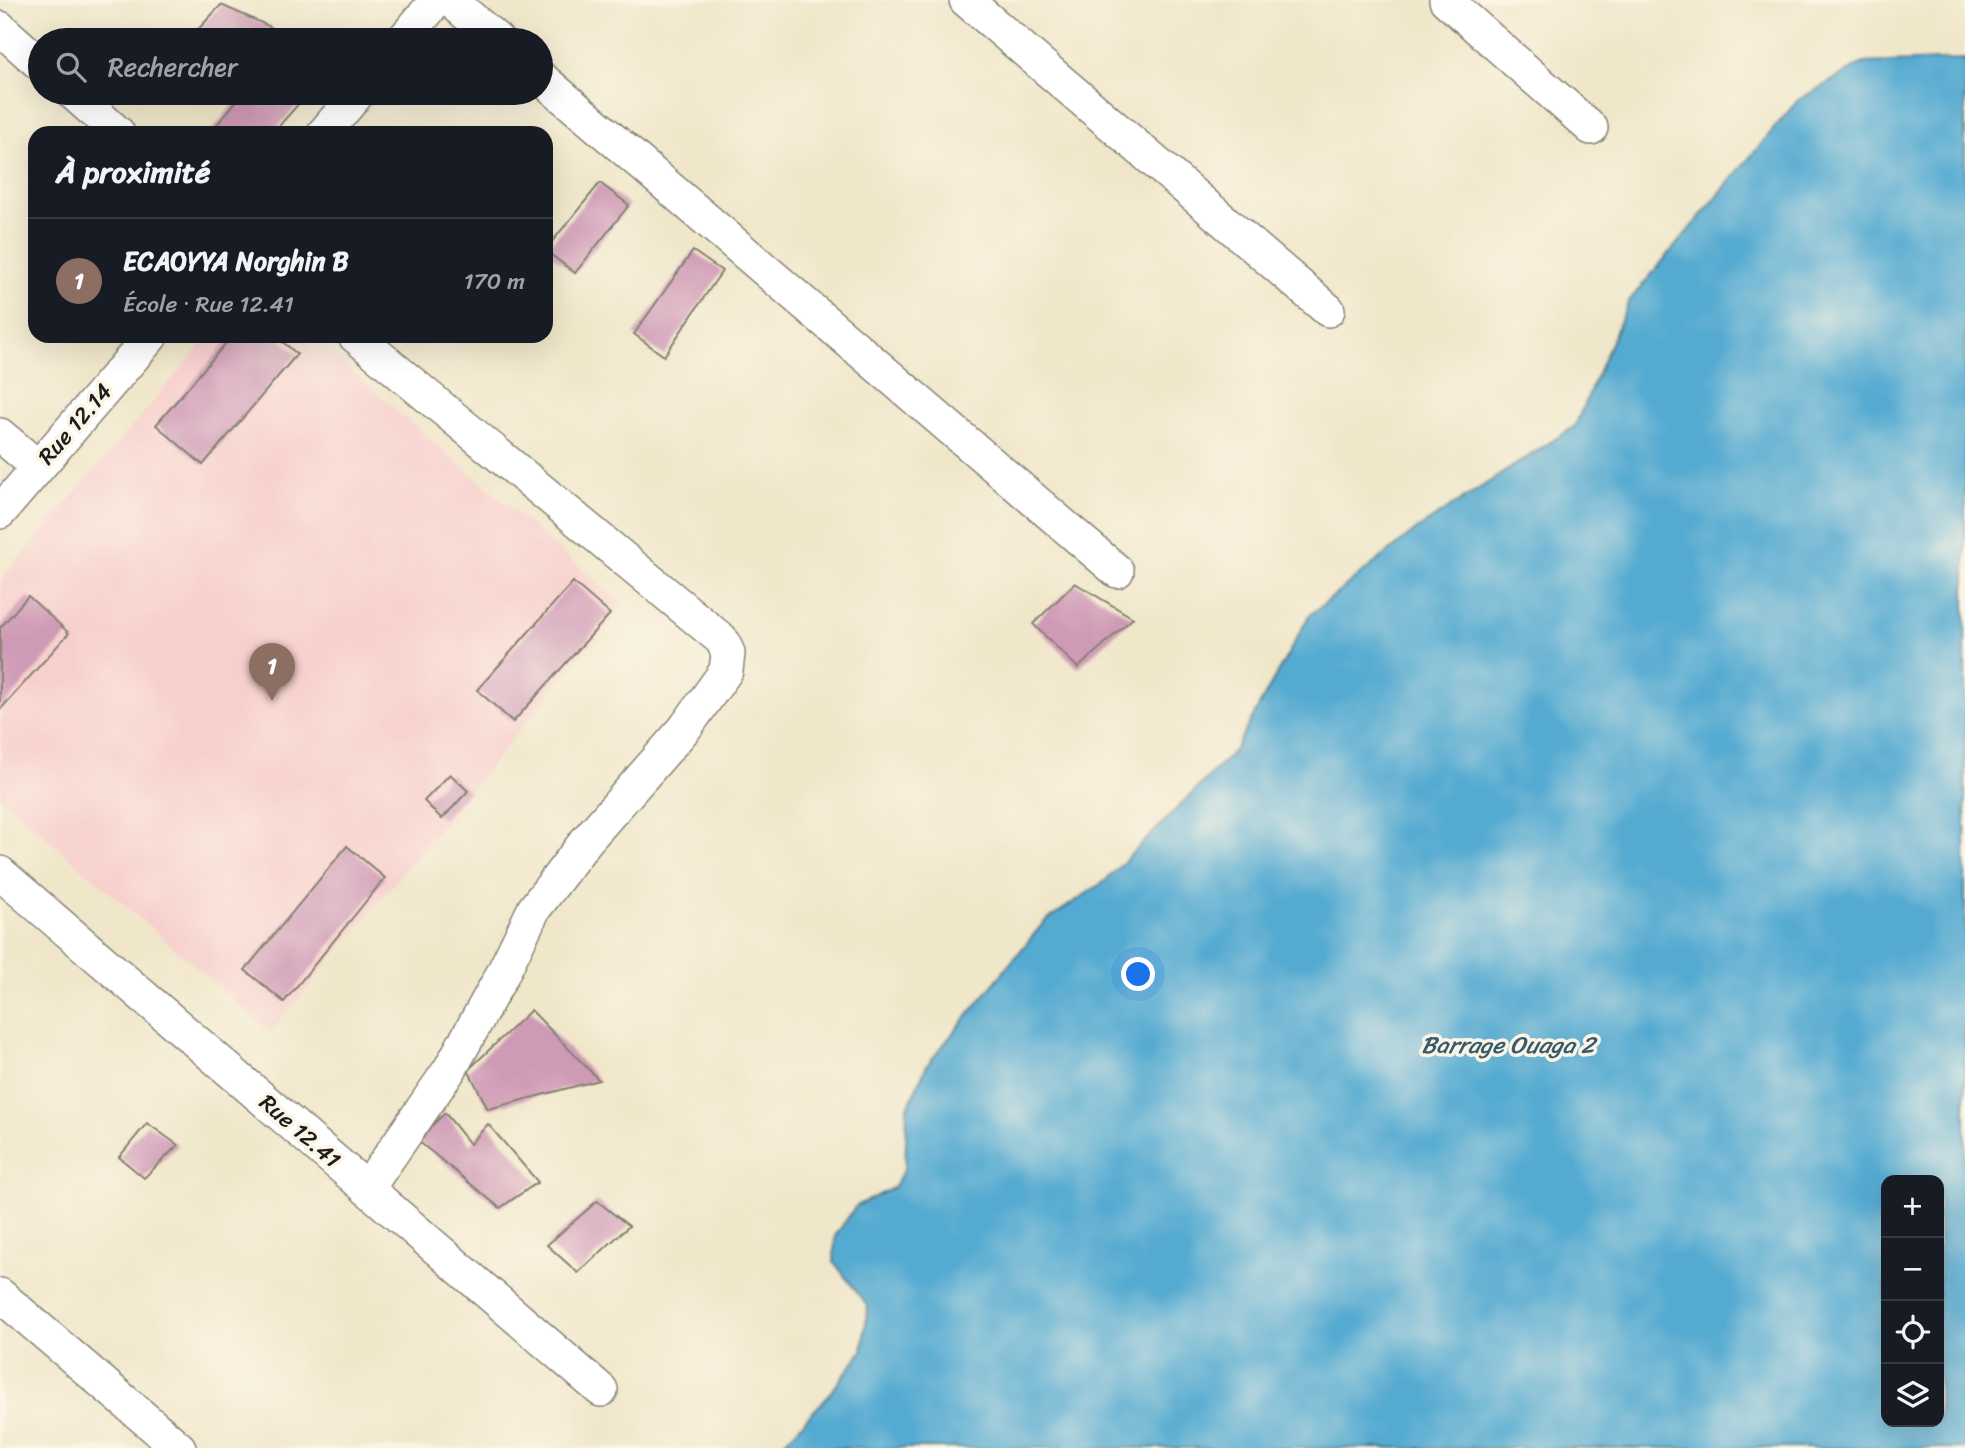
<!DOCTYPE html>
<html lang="fr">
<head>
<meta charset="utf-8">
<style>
	:root { --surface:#171b24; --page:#242831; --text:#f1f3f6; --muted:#9ea1a6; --line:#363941; --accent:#1a73e8 }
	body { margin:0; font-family:Sriracha,sans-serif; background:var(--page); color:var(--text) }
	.controls { position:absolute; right:21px; bottom:21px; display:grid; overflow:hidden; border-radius:14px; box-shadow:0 7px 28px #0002 }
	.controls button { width:63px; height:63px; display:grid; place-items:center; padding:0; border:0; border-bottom:2px solid var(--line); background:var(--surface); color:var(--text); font:35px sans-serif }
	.you { position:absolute; left:1139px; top:975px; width:24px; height:24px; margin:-18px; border:5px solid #fff; border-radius:50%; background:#1a73e8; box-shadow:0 0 0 10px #1a73e833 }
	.badge { display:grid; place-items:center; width:46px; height:46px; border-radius:50%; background:var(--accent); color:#fff; font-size:23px; font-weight:700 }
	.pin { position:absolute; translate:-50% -58px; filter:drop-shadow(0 2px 4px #0008) }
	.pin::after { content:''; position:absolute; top:37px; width:24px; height:21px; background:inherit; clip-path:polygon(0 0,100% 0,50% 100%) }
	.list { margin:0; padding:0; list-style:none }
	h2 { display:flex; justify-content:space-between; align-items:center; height:91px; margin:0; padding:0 28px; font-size:30px }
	h2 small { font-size:23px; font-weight:400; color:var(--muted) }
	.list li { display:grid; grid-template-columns:46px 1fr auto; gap:21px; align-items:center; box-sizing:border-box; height:126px; padding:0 28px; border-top:2px solid var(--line) }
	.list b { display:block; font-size:26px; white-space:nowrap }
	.list p { margin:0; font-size:23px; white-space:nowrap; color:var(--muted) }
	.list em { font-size:23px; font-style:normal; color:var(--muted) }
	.icon { flex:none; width:38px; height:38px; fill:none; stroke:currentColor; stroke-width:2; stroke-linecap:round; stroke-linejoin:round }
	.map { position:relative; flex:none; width:1965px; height:1448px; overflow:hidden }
	.search { position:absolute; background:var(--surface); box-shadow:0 7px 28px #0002; left:28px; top:28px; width:525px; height:77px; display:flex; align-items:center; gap:18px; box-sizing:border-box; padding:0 24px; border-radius:38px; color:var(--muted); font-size:26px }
	.panel { position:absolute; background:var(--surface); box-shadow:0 7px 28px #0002; left:28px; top:126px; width:525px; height:217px; border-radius:21px }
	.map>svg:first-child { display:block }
	.built { fill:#f7d0cd }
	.water { fill:#54aad1; stroke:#386376; stroke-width:2; fill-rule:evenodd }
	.building { fill:#cf9ab6 }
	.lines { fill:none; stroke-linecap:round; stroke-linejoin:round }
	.minor-casing { stroke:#868273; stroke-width:36 }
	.minor { stroke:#fff; stroke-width:33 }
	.labels { text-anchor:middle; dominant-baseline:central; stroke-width:7; stroke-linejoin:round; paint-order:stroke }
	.street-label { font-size:23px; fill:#1c1c1c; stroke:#fcf5e5 }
	.water-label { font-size:24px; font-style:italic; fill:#355c6d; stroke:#fcf5e5 }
</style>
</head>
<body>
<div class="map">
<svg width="1965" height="1448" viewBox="0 0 1965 1448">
	<rect width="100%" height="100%" fill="#fcf5e5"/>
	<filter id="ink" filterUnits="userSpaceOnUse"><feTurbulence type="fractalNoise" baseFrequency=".0143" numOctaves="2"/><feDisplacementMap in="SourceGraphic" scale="14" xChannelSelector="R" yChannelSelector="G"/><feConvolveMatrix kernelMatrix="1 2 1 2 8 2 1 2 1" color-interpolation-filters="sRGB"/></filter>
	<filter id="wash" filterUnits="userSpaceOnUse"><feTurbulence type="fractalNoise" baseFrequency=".00686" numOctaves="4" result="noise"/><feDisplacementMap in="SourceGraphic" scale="28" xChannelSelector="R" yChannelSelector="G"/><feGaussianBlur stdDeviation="1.57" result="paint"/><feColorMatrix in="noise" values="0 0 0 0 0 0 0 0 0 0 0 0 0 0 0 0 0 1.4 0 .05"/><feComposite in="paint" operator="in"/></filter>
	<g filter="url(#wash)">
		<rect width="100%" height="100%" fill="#f0e7ca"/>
		<path class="built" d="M209 336H311L623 605 271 1032 0 797V581Z"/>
		<path class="water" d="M1965 59V1448H779L828 1396 862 1351 868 1307 834 1262 835 1236 856 1206 893 1188 905 1168 907 1109 927 1065 1044 922 1105 881 1234 751 1309 616 1417 529 1575 426 1629 301 1798 100 1863 63ZM1886 1180H1939V1422H1886Z"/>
		<g id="blocks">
			<path class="building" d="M221 5 271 27 257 40H188Z
				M243 93H308L273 133H210Z
				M600 183 629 205 575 273 546 251V249Z
				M693 251 722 271 664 356 634 334Z
				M232 336H276L297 354 203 465 156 425Z
				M573 582 610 614 513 722 477 690Z
				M1075 583 1133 618 1078 668 1033 624Z
				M28 596 69 633 0 710V628Z
				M450 774 468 791 442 819 424 801Z
				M347 846 385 878 284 1002 245 970Z
				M531 1010 599 1080 488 1109 468 1070Z
				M445 1113 470 1144 488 1124 538 1182 500 1208 417 1140Z
				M147 1123 178 1145 144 1178 119 1157Z
				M597 1201 629 1226 578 1273 547 1245Z"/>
		</g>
	</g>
	<g filter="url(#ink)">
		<use href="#blocks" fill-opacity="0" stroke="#868273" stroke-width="2"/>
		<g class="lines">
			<g class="minor-casing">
				<path id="minor" d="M450 0 497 40
					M966 0 1328 310
					M1446 0 1591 128
					M0 28 40 64
					M403 40 437 0
					M541 78 1117 571
					M73 93 118 133
					M324 133 358 93
					M355 336 722 640 728 653 726 671 685 728 586 841 534 909 502 975 450 1069 367 1189
					M0 435 38 467
					M0 512 151 336
					M0 873 601 1390
					M0 1295 179 1448"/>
			</g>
			<use href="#minor" class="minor"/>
		</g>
	</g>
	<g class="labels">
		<g class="street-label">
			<text transform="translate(75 424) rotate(-49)">Rue 12.14</text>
			<text transform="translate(300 1131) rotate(41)">Rue 12.41</text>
		</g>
		<g class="water-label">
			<text x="1508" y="1045">Barrage Ouaga 2</text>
		</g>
	</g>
</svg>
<div class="controls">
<button>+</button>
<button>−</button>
<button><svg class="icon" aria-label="locate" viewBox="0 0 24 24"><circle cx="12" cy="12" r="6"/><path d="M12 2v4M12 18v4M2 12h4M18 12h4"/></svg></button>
<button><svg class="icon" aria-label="layers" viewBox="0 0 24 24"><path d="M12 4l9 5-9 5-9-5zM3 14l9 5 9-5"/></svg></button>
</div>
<div class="you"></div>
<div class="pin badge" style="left:272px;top:701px;background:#8d6e63">1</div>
<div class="search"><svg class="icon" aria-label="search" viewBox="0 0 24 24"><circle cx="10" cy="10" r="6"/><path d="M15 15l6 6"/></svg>Rechercher</div>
<section class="panel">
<h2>À proximité<small></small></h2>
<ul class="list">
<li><span class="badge" style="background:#8d6e63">1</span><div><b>ECAOYYA Norghin B</b><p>École · Rue 12.41</p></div><em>170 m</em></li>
</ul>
</section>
</div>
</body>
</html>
